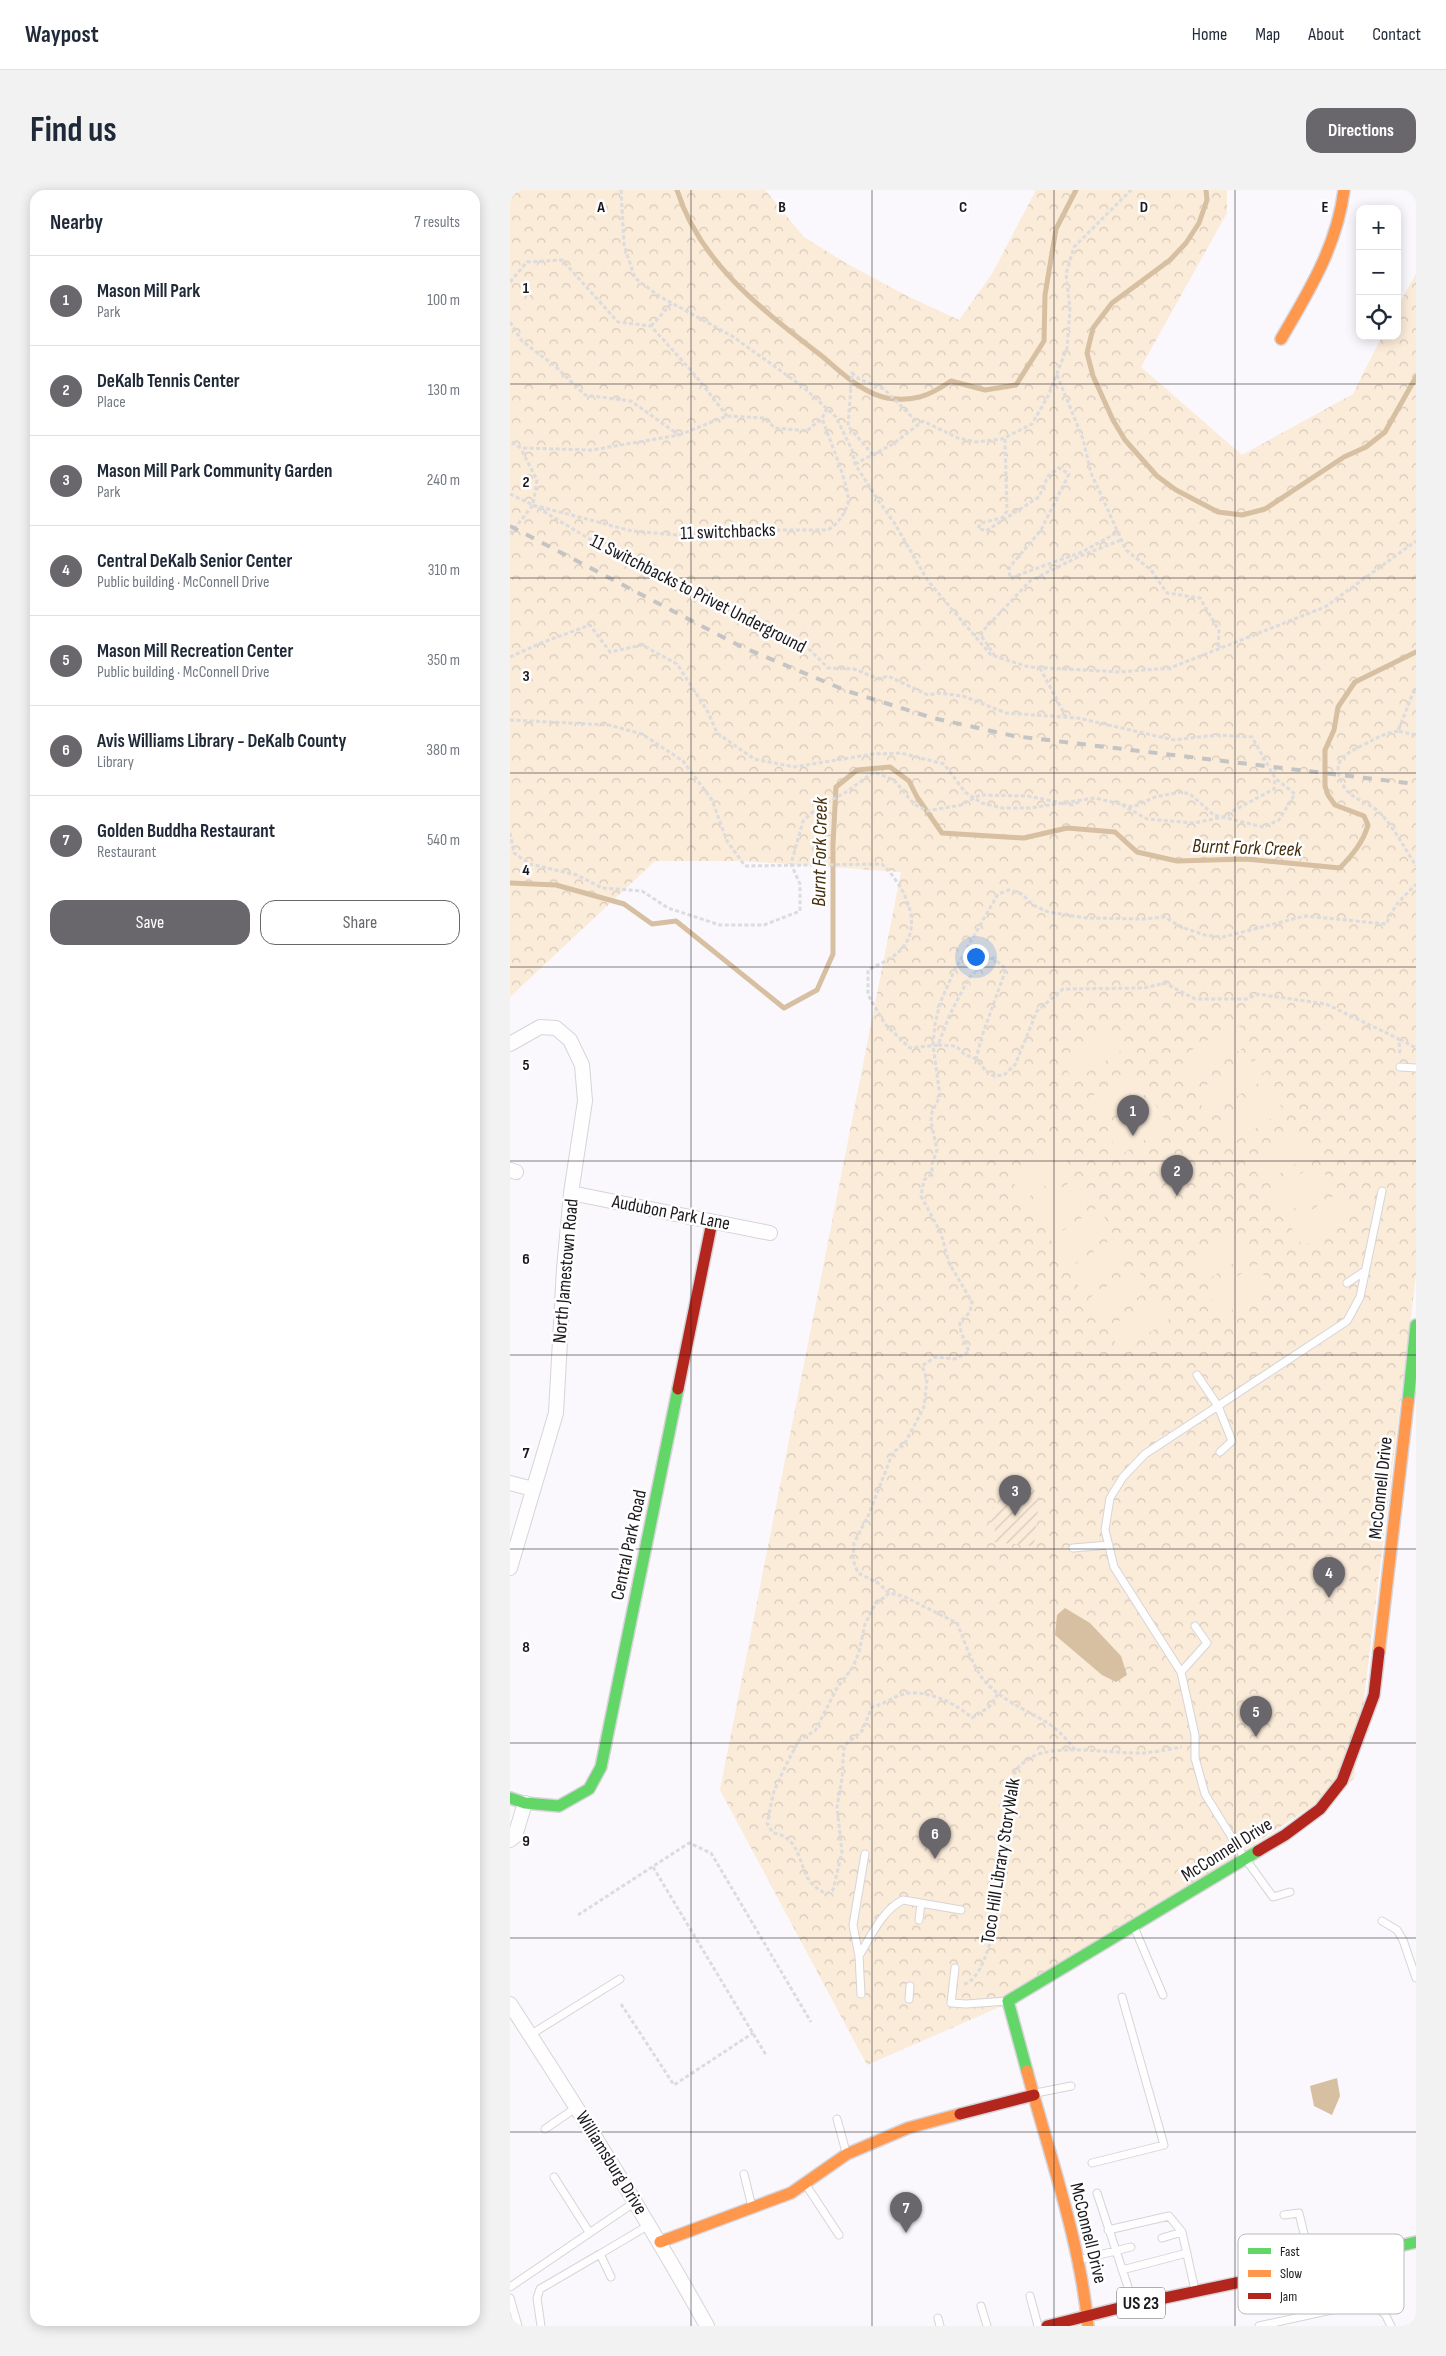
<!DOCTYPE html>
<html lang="en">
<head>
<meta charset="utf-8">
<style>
	:root { --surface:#fff; --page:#f2f2f3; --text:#1f2937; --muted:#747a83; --line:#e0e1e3; --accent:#69676b }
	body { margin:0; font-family:"Sofia Sans Condensed",sans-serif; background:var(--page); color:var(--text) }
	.controls { position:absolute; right:15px; top:15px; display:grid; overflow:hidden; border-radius:10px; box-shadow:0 2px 12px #0003 }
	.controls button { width:45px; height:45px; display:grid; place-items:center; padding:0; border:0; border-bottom:1px solid var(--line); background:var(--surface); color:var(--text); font:25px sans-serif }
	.you { position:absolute; left:465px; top:766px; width:18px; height:18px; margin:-12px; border:4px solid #fff; border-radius:50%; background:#1a73e8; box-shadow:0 0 0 8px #1a73e833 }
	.badge { display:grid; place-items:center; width:32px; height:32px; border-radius:50%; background:var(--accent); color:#fff; font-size:16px; font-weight:700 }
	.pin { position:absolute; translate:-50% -41px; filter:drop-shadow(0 1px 2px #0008) }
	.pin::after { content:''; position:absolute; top:26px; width:18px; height:15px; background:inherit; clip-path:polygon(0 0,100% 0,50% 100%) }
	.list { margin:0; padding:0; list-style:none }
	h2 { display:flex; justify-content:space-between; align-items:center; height:65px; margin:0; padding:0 20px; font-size:21px }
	h2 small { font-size:16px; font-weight:400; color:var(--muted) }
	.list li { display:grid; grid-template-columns:32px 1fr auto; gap:15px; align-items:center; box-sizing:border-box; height:90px; padding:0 20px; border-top:1px solid var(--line) }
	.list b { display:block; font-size:19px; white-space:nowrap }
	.list p { margin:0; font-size:16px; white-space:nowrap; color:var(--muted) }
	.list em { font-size:16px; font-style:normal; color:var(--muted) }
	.actions { display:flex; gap:10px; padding:15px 20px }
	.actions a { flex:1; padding:11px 0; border:1px solid var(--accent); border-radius:15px; text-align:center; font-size:18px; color:var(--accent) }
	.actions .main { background:var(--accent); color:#fff }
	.icon { flex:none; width:28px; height:28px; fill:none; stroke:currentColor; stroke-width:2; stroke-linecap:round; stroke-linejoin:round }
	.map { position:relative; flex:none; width:906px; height:2136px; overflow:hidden; border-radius:15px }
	header { display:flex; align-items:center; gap:30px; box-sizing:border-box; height:70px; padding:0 25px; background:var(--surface); border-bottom:1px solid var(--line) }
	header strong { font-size:24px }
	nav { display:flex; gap:28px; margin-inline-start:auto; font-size:18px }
	.intro { display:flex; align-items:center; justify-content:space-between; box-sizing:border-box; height:120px; padding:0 30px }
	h1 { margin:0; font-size:35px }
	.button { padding:12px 22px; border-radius:15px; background:var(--accent); color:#fff; font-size:18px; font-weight:700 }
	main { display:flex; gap:30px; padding:0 30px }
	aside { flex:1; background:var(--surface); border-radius:15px; box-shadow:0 2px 12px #0003 }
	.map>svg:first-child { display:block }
	.park { fill:url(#park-crowns) }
	.garden { fill:url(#garden-furrows) }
	.pitch { fill:#fbebd9 }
	.water { fill:#d7bfa2 }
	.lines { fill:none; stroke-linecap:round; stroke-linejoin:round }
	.stream { stroke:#d7bfa2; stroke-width:5 }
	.lane-casing { stroke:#d6d4d8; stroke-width:9 }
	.street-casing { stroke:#d6d4d8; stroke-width:16 }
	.fast-casing { stroke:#d6d4d8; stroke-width:14 }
	.slow-casing { stroke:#d6d4d8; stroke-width:14 }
	.jam-casing { stroke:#d6d4d8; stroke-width:14 }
	.path { stroke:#dcdbdd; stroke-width:3; stroke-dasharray:4 2.5; stroke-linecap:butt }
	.lane { stroke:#fefeff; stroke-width:7 }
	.street { stroke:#fefeff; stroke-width:14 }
	.fast { stroke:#63d668; stroke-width:11 }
	.slow { stroke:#ff974d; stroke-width:11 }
	.jam { stroke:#b3261e; stroke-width:11 }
	.rail { stroke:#c4c4c5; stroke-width:4; stroke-dasharray:9 9; stroke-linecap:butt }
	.path-bridge { stroke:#dcdbdd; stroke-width:3; stroke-dasharray:4 2.5; stroke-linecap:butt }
	.grid { fill:none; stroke:#1b191d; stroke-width:1; stroke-opacity:0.55 }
	.labels { text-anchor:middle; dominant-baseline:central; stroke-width:5; stroke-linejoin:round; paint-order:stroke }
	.shield { fill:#fff; stroke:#5f5e61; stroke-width:1 }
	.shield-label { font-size:18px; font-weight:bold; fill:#1b191d }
	.street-label { font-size:19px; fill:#1b191d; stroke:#fff }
	.water-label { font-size:20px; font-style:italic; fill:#452e09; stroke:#fff }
	.key { fill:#fff; stroke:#bbbabb; stroke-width:1 }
	.key-label { font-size:14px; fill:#1b191d }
	.grid-label { font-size:16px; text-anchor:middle; font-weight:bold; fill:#1b191d; stroke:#fff; stroke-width:5; stroke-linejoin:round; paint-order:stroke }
</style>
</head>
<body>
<header>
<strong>Waypost</strong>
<nav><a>Home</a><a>Map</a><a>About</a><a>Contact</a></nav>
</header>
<div class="intro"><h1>Find us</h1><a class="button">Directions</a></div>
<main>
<aside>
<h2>Nearby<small>7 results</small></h2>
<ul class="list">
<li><span class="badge">1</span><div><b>Mason Mill Park</b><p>Park</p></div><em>100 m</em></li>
<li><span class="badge">2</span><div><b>DeKalb Tennis Center</b><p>Place</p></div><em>130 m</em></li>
<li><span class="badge">3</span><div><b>Mason Mill Park Community Garden</b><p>Park</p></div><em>240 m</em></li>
<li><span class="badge">4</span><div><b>Central DeKalb Senior Center</b><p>Public building · McConnell Drive</p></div><em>310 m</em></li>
<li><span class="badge">5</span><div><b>Mason Mill Recreation Center</b><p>Public building · McConnell Drive</p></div><em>350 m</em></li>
<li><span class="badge">6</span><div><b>Avis Williams Library - DeKalb County</b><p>Library</p></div><em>380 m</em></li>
<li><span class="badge">7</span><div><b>Golden Buddha Restaurant</b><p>Restaurant</p></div><em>540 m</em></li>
</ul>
<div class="actions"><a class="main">Save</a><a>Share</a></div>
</aside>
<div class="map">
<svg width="906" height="2136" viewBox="0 0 906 2136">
	<defs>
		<pattern id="park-crowns" width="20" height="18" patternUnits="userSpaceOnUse" patternTransform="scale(1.25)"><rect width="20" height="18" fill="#fbebd9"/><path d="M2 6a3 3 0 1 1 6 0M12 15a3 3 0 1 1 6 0" fill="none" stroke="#d7c9ba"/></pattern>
		<pattern id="garden-furrows" width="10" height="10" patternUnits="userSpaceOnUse" patternTransform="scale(1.25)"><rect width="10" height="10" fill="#fbebd9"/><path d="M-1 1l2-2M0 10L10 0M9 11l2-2" fill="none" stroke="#d7c9ba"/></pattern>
	</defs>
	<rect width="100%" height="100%" fill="#faf8fc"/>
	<path class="park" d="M2 0H255L294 47 334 72 399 107 449 130 482 84 526 0H717V23L631 177 732 265 843 204 872 146H887V117L906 84V1085L844 1589 499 1813 357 1875 210 1600 391 682 233 671H145L0 807V2Z"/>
	<path class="garden" d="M489 1296 530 1301 524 1356 484 1352 485 1334H482V1318L487 1317Z"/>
	<path class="pitch" d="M720 836 723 840 730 836 738 848 731 853 733 858 686 888 683 884 674 890 667 877 675 872 672 866Z
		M597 839 611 861 564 891 550 869Z
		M751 867 759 879 750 885 753 890 705 920 703 916 695 921 687 908 695 904 692 898 739 868 742 872Z
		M623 880 638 903 590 933 576 910Z
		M770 898 778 910 770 915 774 920 726 951 723 946 714 951 706 939 715 933 712 929 760 899 762 902Z
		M644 912 658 935 611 965 596 942Z
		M788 942 801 964 753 994 740 972Z
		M547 956 562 978 514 1010 500 987Z
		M808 973 822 995 774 1025 760 1003Z
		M568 987 583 1009 535 1040 521 1018Z
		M827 1004 841 1026 793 1056 779 1034Z
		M588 1017 602 1039 555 1071 540 1049Z
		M726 1041 740 1063 692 1093 678 1070Z
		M605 1047 620 1069 572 1101 558 1079Z
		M747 1074 760 1096 713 1126 699 1104Z
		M626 1077 640 1099 593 1131 578 1109Z
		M644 1108 659 1130 611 1161 597 1139Z"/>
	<path class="water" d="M555 1418 580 1433 611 1466 617 1485 606 1492 592 1485 545 1445 547 1425Z
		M827 1888 830 1906 822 1925 804 1916 800 1896Z"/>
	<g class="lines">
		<path class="stream" d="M167 0C190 74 254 121 313 167 331 182 352 203 377 208 404 212 419 206 441 191L475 200 506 195 534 151 535 105 546 39 566 0
			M696 0 697 10 689 33 676 53 660 70 602 113 583 138 577 163 583 186 603 230 615 250 647 286 666 300 708 322 732 325 755 319 834 267 856 257 875 242 906 187
			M0 693 46 695 114 714 142 734 166 731 274 818 307 800 323 764V654L326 597 347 580 380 577 399 591 407 607 432 643 514 648 557 638 605 642 627 662 667 671 736 669 830 678C842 665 853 653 858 635L854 626 825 615 818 605 815 596V560L824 540 828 517 845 492 906 462"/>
		<g class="lane-casing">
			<path id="lane" d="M890 877 906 878
				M837 1093 855 1081
				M687 1185 708 1216 722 1251 710 1262
				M563 1358 599 1355
				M671 1482 697 1453 685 1436
				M780 1702 763 1707 732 1664 695 1604 685 1568V1545L671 1482 604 1377 595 1340 600 1308 613 1287 635 1264 837 1131 850 1107 872 1001
				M409 1730 411 1713
				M872 1731 887 1740 893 1750 906 1788
				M624 1737 653 1805
				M349 1766C360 1748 372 1720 393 1710L451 1720
				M445 1778 441 1813 456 1814 497 1811
				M351 1804 349 1766 343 1735 355 1664
				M399 1809 400 1796
				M20 1845 110 1789
				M526 1903 561 1896
				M327 1929 336 1962
				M35 1939 67 1917
				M582 1973 654 1955 612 1807
				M234 1984 242 2017
				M44 1987 79 2042
				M296 1995 329 2045
				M587 2003 618 2097 620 2112
				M774 2025 789 2023 801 2073
				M598 2040 659 2026 672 2042 685 2100
				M652 2048 672 2042
				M849 2069 851 2092 858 2112
				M569 2070 621 2057
				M612 2080 677 2063
				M101 2087 90 2064 139 2035
				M0 2097 125 2012
				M520 2106 528 2136
				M0 2108 8 2136
				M471 2116 477 2136
				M428 2128 430 2136
				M31 2136 27 2108 30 2099 90 2064
				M749 2136 858 2112 875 2124 881 2136"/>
		</g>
		<g class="street-casing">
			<path id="street" d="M0 854 30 837 46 838 60 850 72 875 75 911 61 1003 54 1079 46 1223 0 1378
				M0 980 6 982
				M61 1003 260 1043
				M0 1293 23 1299
				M0 1650 5 1646 15 1613
				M0 1814C69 1920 136 2026 197 2136"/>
		</g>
		<g class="fast-casing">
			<path id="fast" d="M898 1212 906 1135
				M0 1608 15 1613 49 1616 79 1599 91 1577 168 1199
				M517 1881 498 1811 748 1661
				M745 2089 906 2052"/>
		</g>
		<g class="slow-casing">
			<path id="slow" d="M771 149C799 101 827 56 834 0
				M869 1462 898 1212
				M517 1881C539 1964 570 2050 578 2136
				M150 2052 281 2003 337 1964 398 1938 450 1924"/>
		</g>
		<g class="jam-casing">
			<path id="jam" d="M168 1199 202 1032
				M748 1661 775 1645 810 1619 832 1591 864 1505 869 1462
				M450 1924 524 1905
				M537 2136 621 2115 745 2089"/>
		</g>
		<path class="path" d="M111 0 114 55 125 88 149 106 222 146 292 196 326 227 342 260 345 274 368 310 385 334 418 391 481 465 519 477 610 482 660 478 815 417 906 351
			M0 92 17 72 52 70 108 132 141 136 185 185 217 226
			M0 132 12 151 45 176 75 205 121 211 169 245 82 260 11 258 0 251
			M141 136 162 113
			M547 185 573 249 581 283 616 360 641 380 657 403 690 408 709 441 708 460
			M169 245 217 226 254 228 265 238 297 241 312 228 317 219
			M495 249 497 321 492 328 471 333 468 338 476 341 529 307 538 286 549 278 559 284 531 340 499 378 500 388 572 362 608 342
			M363 265 338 236 342 183 349 189 374 199 409 234
			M345 274 383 254 413 231 448 248 466 252 492 249 522 234 538 206 557 158 560 119 556 84 564 57 621 0
			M0 304 23 315 122 341 179 346 211 340H318C328 333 334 326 338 313 341 299 317 244 312 228
			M0 344 23 315 27 290 11 259
			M485 466 470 444 520 391 568 367 611 350
			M0 467 31 453 80 435 100 462 132 455 167 474 198 522 207 543 244 569 284 577 363 564 391 563 434 574 455 602 472 613 492 618H520L585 608 623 617 645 607 670 602 680 604 704 625 753 637 769 630 785 604 765 588 742 547 707 545 664 550 568 528 496 523 453 506 429 503 418 505 378 486 369 489 344 479 318 478 300 460 237 425 198 410 108 366 23 315
			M530 478 556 527
			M906 501 903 503 888 541 906 545
			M888 541C872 544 867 548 853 555 835 564 820 571 833 595 840 609 859 612 869 622 884 637 895 659 906 676
			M553 613 562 615 571 611
			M612 615 637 629 684 633 718 626 721 622 764 599 765 588
			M0 643 4 663 20 674 67 685 92 698 132 701 158 718 210 735H254L290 721V694L281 674 293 631 307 618 336 602 364 582 384 590 404 614 417 621 451 615 470 605 518 606 547 612
			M890 849 906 858
			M428 855 446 856 454 864 466 869
			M476 881 484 886 494 885 505 875 527 821 553 799 634 798 655 793 685 809H737L747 804 816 814 889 849 890 866
			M379 1403 368 1393 348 1383 343 1370 344 1353 359 1324 383 1262 394 1255 414 1217 417 1189 412 1176 425 1167 445 1169 459 1162C456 1152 449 1142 450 1132L460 1122 462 1112 439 1073 431 1043 411 1006 414 990 422 984V974L427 960 421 931 422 922 430 906 423 855 425 834 430 813 445 779 488 704 499 700 512 704 523 715 538 722 576 728 632 729 655 727 671 737 695 745 713 747 795 726 876 734 886 715 906 694
			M488 1504 479 1517 462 1528C446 1513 416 1499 394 1504 384 1506 375 1514 362 1517L352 1541 334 1556 332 1589 327 1617 332 1662 323 1700 316 1704C308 1699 300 1694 296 1685 288 1666 286 1646 263 1643L257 1633 264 1601 276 1575 289 1550 305 1541 327 1498 343 1477 349 1462 355 1434 365 1415 379 1403 393 1406 447 1433C455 1452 461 1473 473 1489 491 1511 516 1519 539 1534 550 1541 558 1551 566 1561
			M143 1677 256 1865
			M68 1725 179 1653 201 1663 301 1832
			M454 1794C486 1787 496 1661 498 1631 500 1616 497 1593 507 1579 509 1575 518 1570 522 1567 548 1553 603 1564 634 1563 647 1562 660 1559 672 1557
			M111 1814 164 1895 243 1843"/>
		<use href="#lane" class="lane"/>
		<use href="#street" class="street"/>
		<use href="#fast" class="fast"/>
		<use href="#slow" class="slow"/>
		<use href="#jam" class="jam"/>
		<path class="rail" d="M0 336 230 456 337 501 423 528 504 546 906 594"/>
		<path class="path-bridge" d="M0 530 99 535 132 544 173 571 202 610 217 651 235 676 372 674C395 696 418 740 385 765 377 771 367 775 358 780V805L375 834 400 858 428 855 440 824 459 788 481 766 496 779 472 846 466 869 476 881"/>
	</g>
	<path class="grid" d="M181 0V2136M362 0V2136M544 0V2136M725 0V2136M0 194H906M0 388H906M0 583H906M0 777H906M0 971H906M0 1165H906M0 1359H906M0 1553H906M0 1748H906M0 1942H906"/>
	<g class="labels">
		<rect class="shield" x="607" y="2097.5" width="48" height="31" rx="4"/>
		<g class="shield-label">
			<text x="631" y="2113">US 23</text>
		</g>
		<g class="street-label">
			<text transform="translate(218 342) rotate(-2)">11 switchbacks</text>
			<text transform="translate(188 404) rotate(27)">11 Switchbacks to Privet Underground</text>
			<text transform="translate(161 1023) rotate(11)">Audubon Park Lane</text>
			<text transform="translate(56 1081) rotate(-85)">North Jamestown Road</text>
			<text transform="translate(871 1298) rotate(-84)">McConnell Drive</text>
			<text transform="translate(119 1355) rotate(-78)">Central Park Road</text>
			<text transform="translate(717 1660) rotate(-32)">McConnell Drive</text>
			<text transform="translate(491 1671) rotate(-81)">Toco Hill Library StoryWalk</text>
			<text transform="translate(101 1973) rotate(58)">Williamsburg Drive</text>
			<text transform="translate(578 2043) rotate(76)">McConnell Drive</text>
		</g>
		<g class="water-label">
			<text transform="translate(737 658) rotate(2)">Burnt Fork Creek</text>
			<text transform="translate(310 662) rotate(-89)">Burnt Fork Creek</text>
		</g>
	</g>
	<rect x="728" y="2044" width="166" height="80" rx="8" class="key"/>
	<rect x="738" y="2058" width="23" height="6" fill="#63d668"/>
	<rect x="738" y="2080" width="23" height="7" fill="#ff974d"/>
	<rect x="738" y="2103" width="23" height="6" fill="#b3261e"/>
	<g class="key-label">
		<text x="770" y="2066">Fast</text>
		<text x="770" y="2088">Slow</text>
		<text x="770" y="2111">Jam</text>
	</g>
	<g class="grid-label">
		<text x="91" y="22">A</text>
		<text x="272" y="22">B</text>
		<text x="453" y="22">C</text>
		<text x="634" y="22">D</text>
		<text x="815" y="22">E</text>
		<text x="16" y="103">1</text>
		<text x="16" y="297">2</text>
		<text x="16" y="491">3</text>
		<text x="16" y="685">4</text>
		<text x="16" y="880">5</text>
		<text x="16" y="1074">6</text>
		<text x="16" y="1268">7</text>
		<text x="16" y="1462">8</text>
		<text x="16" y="1656">9</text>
	</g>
</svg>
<div class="controls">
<button>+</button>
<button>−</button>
<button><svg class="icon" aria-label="locate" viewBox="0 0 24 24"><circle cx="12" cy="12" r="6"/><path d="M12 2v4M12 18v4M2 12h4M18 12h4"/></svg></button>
</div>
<div class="you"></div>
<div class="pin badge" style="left:623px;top:946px">1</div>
<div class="pin badge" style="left:667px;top:1006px">2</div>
<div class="pin badge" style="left:505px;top:1326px">3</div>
<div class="pin badge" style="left:819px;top:1408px">4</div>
<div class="pin badge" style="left:746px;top:1547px">5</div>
<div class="pin badge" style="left:425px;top:1669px">6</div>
<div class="pin badge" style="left:396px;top:2043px">7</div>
</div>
</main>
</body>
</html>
